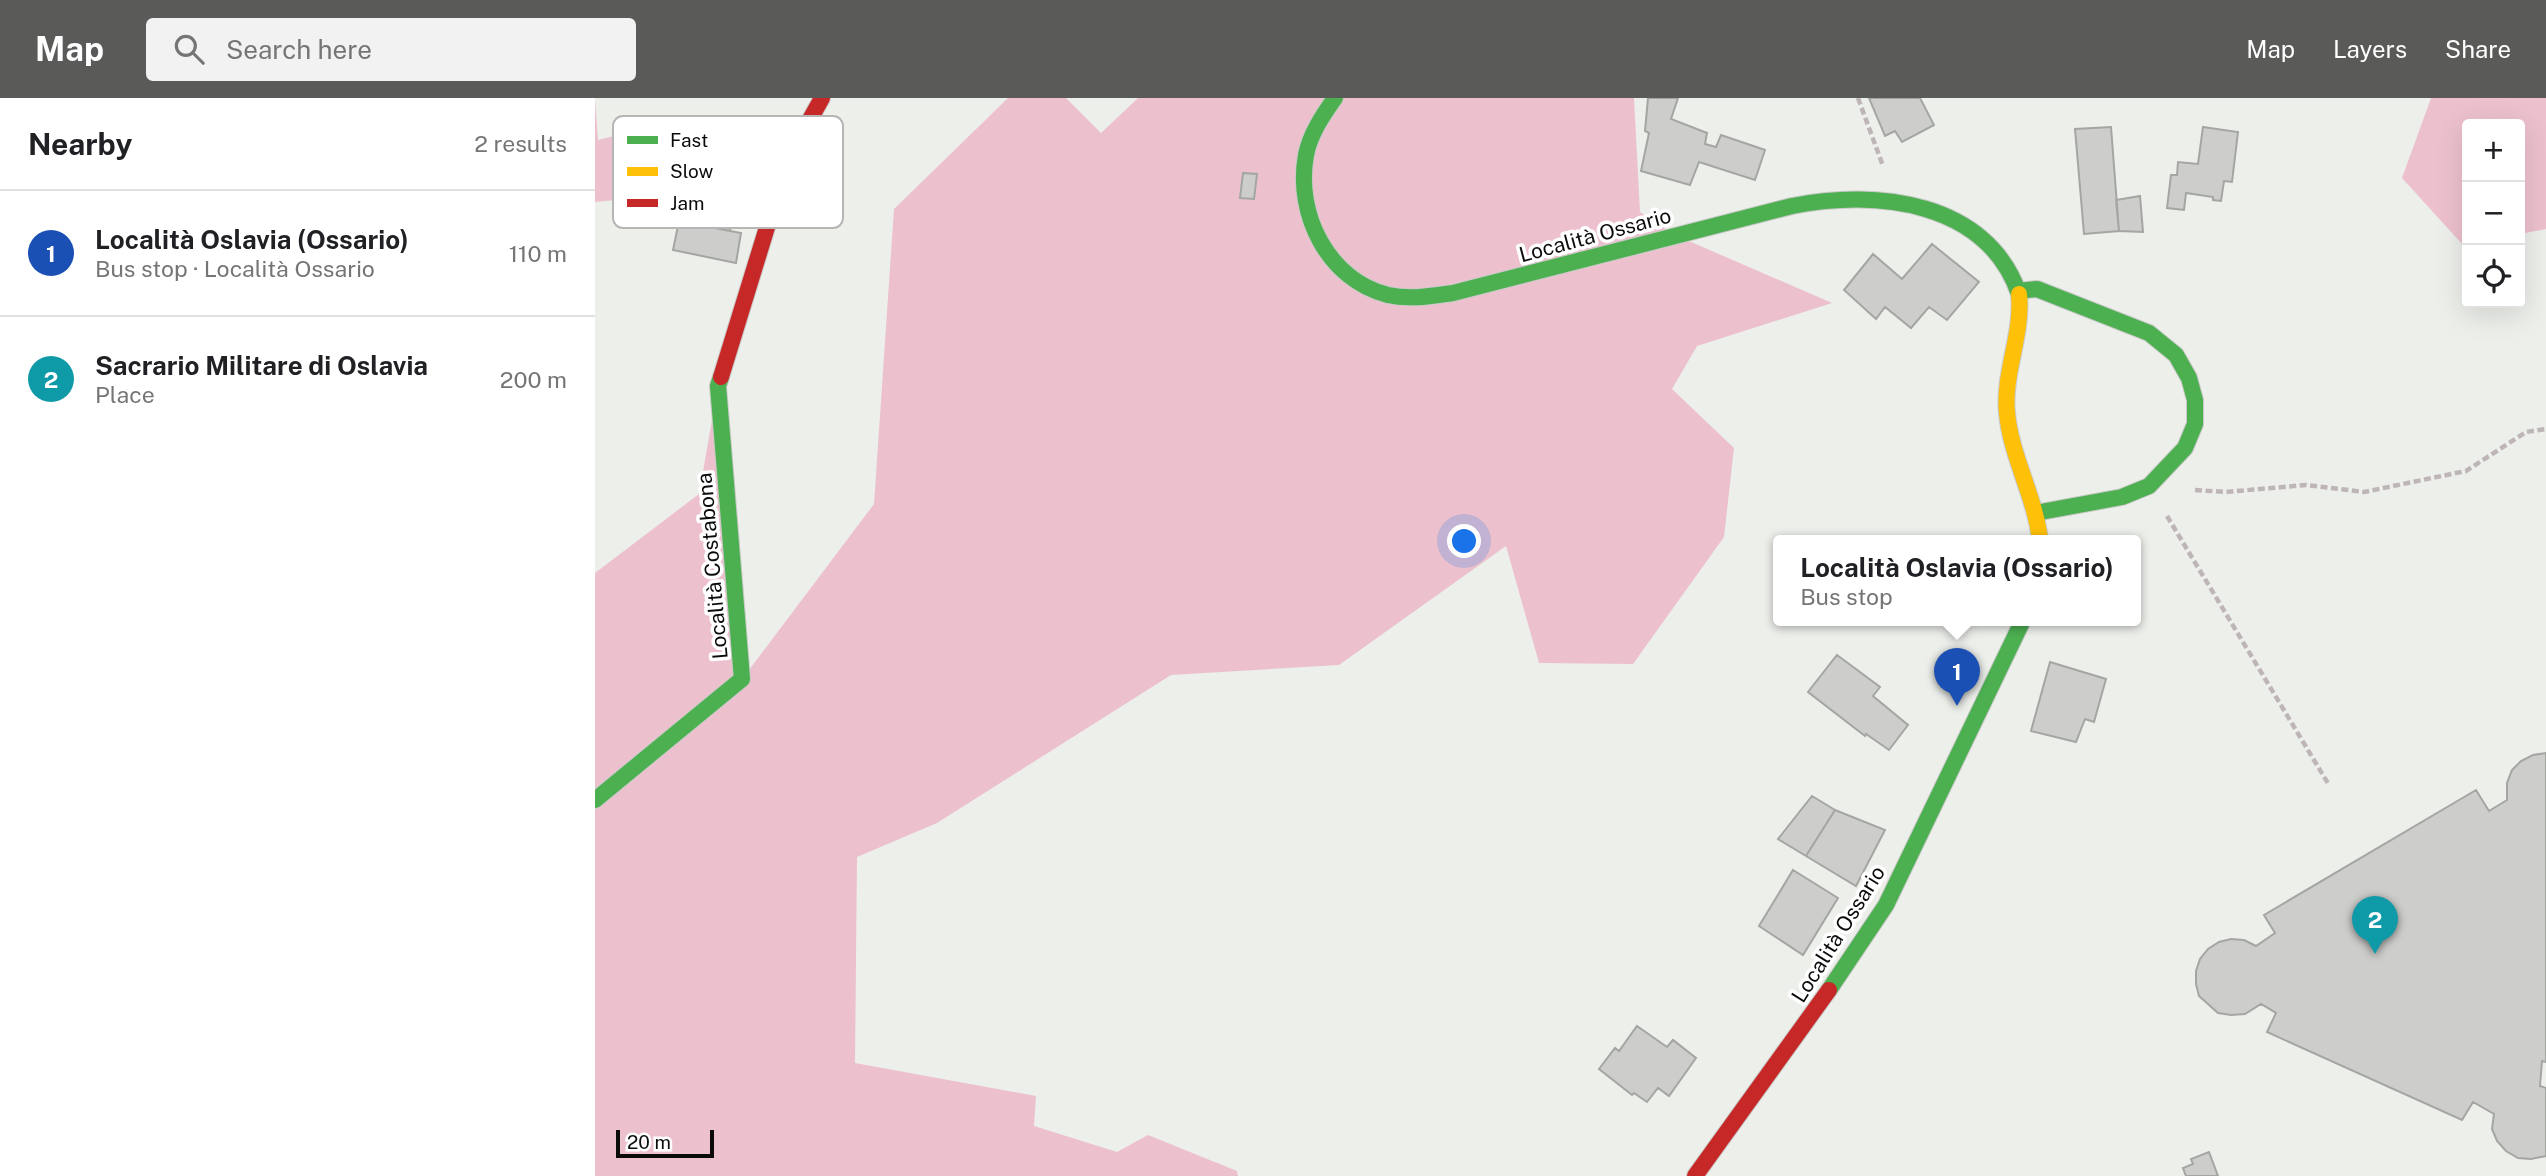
<!DOCTYPE html>
<html lang="en">
<head>
<meta charset="utf-8">
<style>
	:root { --surface:#fff; --page:#f2f2f2; --text:#202124; --muted:#757577; --line:#e0e0e0; --accent:#5a5b59 }
	body { margin:0; font-family:"Public Sans",sans-serif; background:var(--page); color:var(--text) }
	.controls { position:absolute; right:21px; top:21px; display:grid; overflow:hidden; border-radius:7px; box-shadow:0 7px 28px #0002 }
	.controls button { width:63px; height:63px; display:grid; place-items:center; padding:0; border:0; border-bottom:2px solid var(--line); background:var(--surface); color:var(--text); font:35px sans-serif }
	.scale { position:absolute; left:21px; bottom:18px; width:98px; box-sizing:border-box; padding-left:7px; border:4px solid #0b0c0a; border-top:0; font-size:19px; line-height:24px; white-space:nowrap; color:#0b0c0a; -webkit-text-stroke:5px #fff; paint-order:stroke }
	.you { position:absolute; left:870px; top:444px; width:24px; height:24px; margin:-18px; border:5px solid #fff; border-radius:50%; background:#1a73e8; box-shadow:0 0 0 10px #1a73e833 }
	.badge { display:grid; place-items:center; width:46px; height:46px; border-radius:50%; background:var(--accent); color:#fff; font-size:23px; font-weight:700 }
	.pin { position:absolute; translate:-50% -58px; filter:drop-shadow(0 2px 4px #0008) }
	.pin::after { content:''; position:absolute; top:37px; width:24px; height:21px; background:inherit; clip-path:polygon(0 0,100% 0,50% 100%) }
	.popup { position:absolute; left:1178px; top:437px; width:368px; height:91px; box-sizing:border-box; display:grid; place-content:center; border-radius:7px; background:var(--surface); filter:drop-shadow(0 2px 5px #0005); font-size:23px; white-space:nowrap; color:var(--muted) }
	.popup b { font-size:26px; color:var(--text) }
	.popup::after { content:''; position:absolute; left:50%; top:100%; margin-left:-14px; border:14px solid transparent; border-top-color:var(--surface) }
	.list { margin:0; padding:0; list-style:none }
	h2 { display:flex; justify-content:space-between; align-items:center; height:91px; margin:0; padding:0 28px; font-size:30px }
	h2 small { font-size:23px; font-weight:400; color:var(--muted) }
	.list li { display:grid; grid-template-columns:46px 1fr auto; gap:21px; align-items:center; box-sizing:border-box; height:126px; padding:0 28px; border-top:2px solid var(--line) }
	.list b { display:block; font-size:26px; white-space:nowrap }
	.list p { margin:0; font-size:23px; white-space:nowrap; color:var(--muted) }
	.list em { font-size:23px; font-style:normal; color:var(--muted) }
	.icon { flex:none; width:38px; height:38px; fill:none; stroke:currentColor; stroke-width:2; stroke-linecap:round; stroke-linejoin:round }
	.map { position:relative; flex:none; width:1951px; height:1078px; overflow:hidden }
	header { display:flex; align-items:center; gap:42px; box-sizing:border-box; height:98px; padding:0 35px; background:var(--accent); color:#fff }
	header strong { font-size:33px }
	nav { display:flex; gap:38px; margin-inline-start:auto; font-size:24px }
	.search { width:490px; height:63px; background:var(--page); display:flex; align-items:center; gap:18px; box-sizing:border-box; padding:0 24px; border-radius:7px; color:var(--muted); font-size:26px }
	main { display:flex }
	aside { flex:1; background:var(--surface) }
	.map>svg:first-child { display:block }
	.forest { fill:#ecc1cd }
	.building { fill:#cdcecb; stroke:#a4a6a2; stroke-width:2 }
	.lines { fill:none; stroke-linecap:round; stroke-linejoin:round }
	.fast-casing { stroke:#c9cac8; stroke-width:18 }
	.slow-casing { stroke:#c9cac8; stroke-width:18 }
	.jam-casing { stroke:#c9cac8; stroke-width:18 }
	.path { stroke:#beb5b7; stroke-width:4.5; stroke-dasharray:7 3.5; stroke-linecap:butt }
	.fast { stroke:#4caf50; stroke-width:16 }
	.slow { stroke:#ffc107; stroke-width:16 }
	.jam { stroke:#c62828; stroke-width:16 }
	.labels { text-anchor:middle; dominant-baseline:central; stroke-width:7; stroke-linejoin:round; paint-order:stroke }
	.street-label { font-size:21px; fill:#0b0c0a; stroke:#fff }
	.key { fill:#fff; stroke:#b6b6b6; stroke-width:2 }
	.key-label { font-size:19px; fill:#0b0c0a }
</style>
</head>
<body>
<header>
<strong>Map</strong>
<div class="search"><svg class="icon" aria-label="search" viewBox="0 0 24 24"><circle cx="10" cy="10" r="6"/><path d="M15 15l6 6"/></svg>Search here</div>
<nav><a>Map</a><a>Layers</a><a>Share</a></nav>
</header>
<main>
<aside>
<h2>Nearby<small>2 results</small></h2>
<ul class="list">
<li><span class="badge" style="background:#1a4fb4">1</span><div><b>Località Oslavia (Ossario)</b><p>Bus stop · Località Ossario</p></div><em>110 m</em></li>
<li><span class="badge" style="background:#0f9aa8">2</span><div><b>Sacrario Militare di Oslavia</b><p>Place</p></div><em>200 m</em></li>
</ul>
</aside>
<div class="map">
<svg width="1951" height="1078" viewBox="0 0 1951 1078">
	<rect width="100%" height="100%" fill="#edefeb"/>
	<path class="forest" d="M413 0H471L506 35 543 0H1039L1045 114 1080 137 1237 205 1102 248 1077 291 1139 350 1129 439 1038 566 944 565 911 448 744 567 576 577 342 725 262 759 260 965 441 998 439 1028 522 1054 553 1037 642 1073 643 1078H0V475L104 396 123 288 148 580 279 406 299 111Z
		M1836 0H1951V131L1925 136V26H1872V146L1868 147 1807 80Z
		M0 1 3 42 67 26 62 98 0 104Z"/>
	<path class="building" d="M1053 0H1083L1076 21 1112 35 1110 46 1121 49 1126 37 1170 52 1160 82 1104 64 1095 87 1046 73 1054 35 1050 33Z
		M1274 0H1325L1339 27 1307 44 1300 33 1290 38Z
		M1516 29 1524 133 1489 136 1480 31Z
		M1608 29 1643 34 1637 84 1629 83 1626 103 1618 102V99L1591 95 1589 112 1572 110 1576 77H1582L1583 64 1603 66Z
		M648 75 662 76 659 101 645 100Z
		M1545 98 1548 134 1524 133 1521 102Z
		M119 114 138 117 135 133 115 129Z
		M84 123 146 135 141 165 78 152Z
		M1337 146 1384 184 1352 222 1334 209 1316 230 1290 209 1281 221 1249 192 1278 156 1307 181Z
		M1242 557 1285 589 1278 598 1313 627 1294 652 1271 636 1270 638 1213 594Z
		M1455 564 1511 581 1499 624 1490 621 1481 644 1436 633Z
		M1951 655V964L1947 963 1945 988 1951 990V1058L1936 1061 1923 1060 1911 1053 1902 1043 1897 1031 1899 1016 1878 1004 1867 1022 1672 934 1681 915 1666 906 1650 916 1636 917 1623 915 1604 898 1601 886V873L1605 861 1613 851 1624 844 1636 841 1649 842 1661 848 1680 835 1669 817 1881 692 1894 713 1912 702V685L1917 672 1926 663 1938 657Z
		M1217 698 1240 712 1211 758 1183 741Z
		M1240 712 1290 732 1261 788 1211 758Z
		M1198 772 1243 800 1208 857 1164 828Z
		M1042 928 1072 949 1078 942 1101 960 1074 998 1063 990 1052 1004 1039 995 1037 997 1004 971 1020 950 1024 953Z
		M1614 1054 1623 1078H1591L1588 1070 1598 1066 1596 1061Z"/>
	<g class="lines">
		<g class="fast-casing">
			<path id="fast" d="M740 0C728 17 715 36 711 57 700 116 733 182 793 197 815 202 836 198 858 195L1197 108C1281 91 1392 103 1424 196
				M1423 193 1442 191 1554 235 1581 257 1594 280 1600 302V326L1590 350 1554 388 1527 399 1440 415
				M0 702 147 581 123 288 126 279
				M1234 892 1291 807 1428 522"/>
		</g>
		<g class="slow-casing">
			<path id="slow" d="M1424 196C1428 237 1408 275 1412 315 1416 359 1440 398 1445 442"/>
		</g>
		<g class="jam-casing">
			<path id="jam" d="M126 279 193 61 227 0
				M1100 1078 1234 892"/>
		</g>
		<path class="path" d="M1263 0 1288 68
			M1600 392 1631 394 1711 387 1769 394 1871 373 1931 334 1951 331
			M1572 418 1734 687"/>
		<use href="#fast" class="fast"/>
		<use href="#slow" class="slow"/>
		<use href="#jam" class="jam"/>
	</g>
	<g class="labels">
		<g class="street-label">
			<text transform="translate(1000 137) rotate(-15)">Località Ossario</text>
			<text transform="translate(117 468) rotate(-95)">Località Costabona</text>
			<text transform="translate(1243 836) rotate(-58)">Località Ossario</text>
		</g>
	</g>
	<rect x="18" y="18" width="230" height="112" rx="10" class="key"/>
	<rect x="32" y="38" width="31" height="8" fill="#4caf50"/>
	<rect x="32" y="69" width="31" height="9" fill="#ffc107"/>
	<rect x="32" y="101" width="31" height="8" fill="#c62828"/>
	<g class="key-label">
		<text x="75" y="49">Fast</text>
		<text x="75" y="80">Slow</text>
		<text x="75" y="112">Jam</text>
	</g>
</svg>
<div class="controls">
<button>+</button>
<button>−</button>
<button><svg class="icon" aria-label="locate" viewBox="0 0 24 24"><circle cx="12" cy="12" r="6"/><path d="M12 2v4M12 18v4M2 12h4M18 12h4"/></svg></button>
</div>
<div class="scale">20 m</div>
<div class="you"></div>
<div class="pin badge" style="left:1362px;top:608px;background:#1a4fb4">1</div>
<div class="popup"><b>Località Oslavia (Ossario)</b>Bus stop</div>
<div class="pin badge" style="left:1780px;top:856px;background:#0f9aa8">2</div>
</div>
</main>
</body>
</html>
